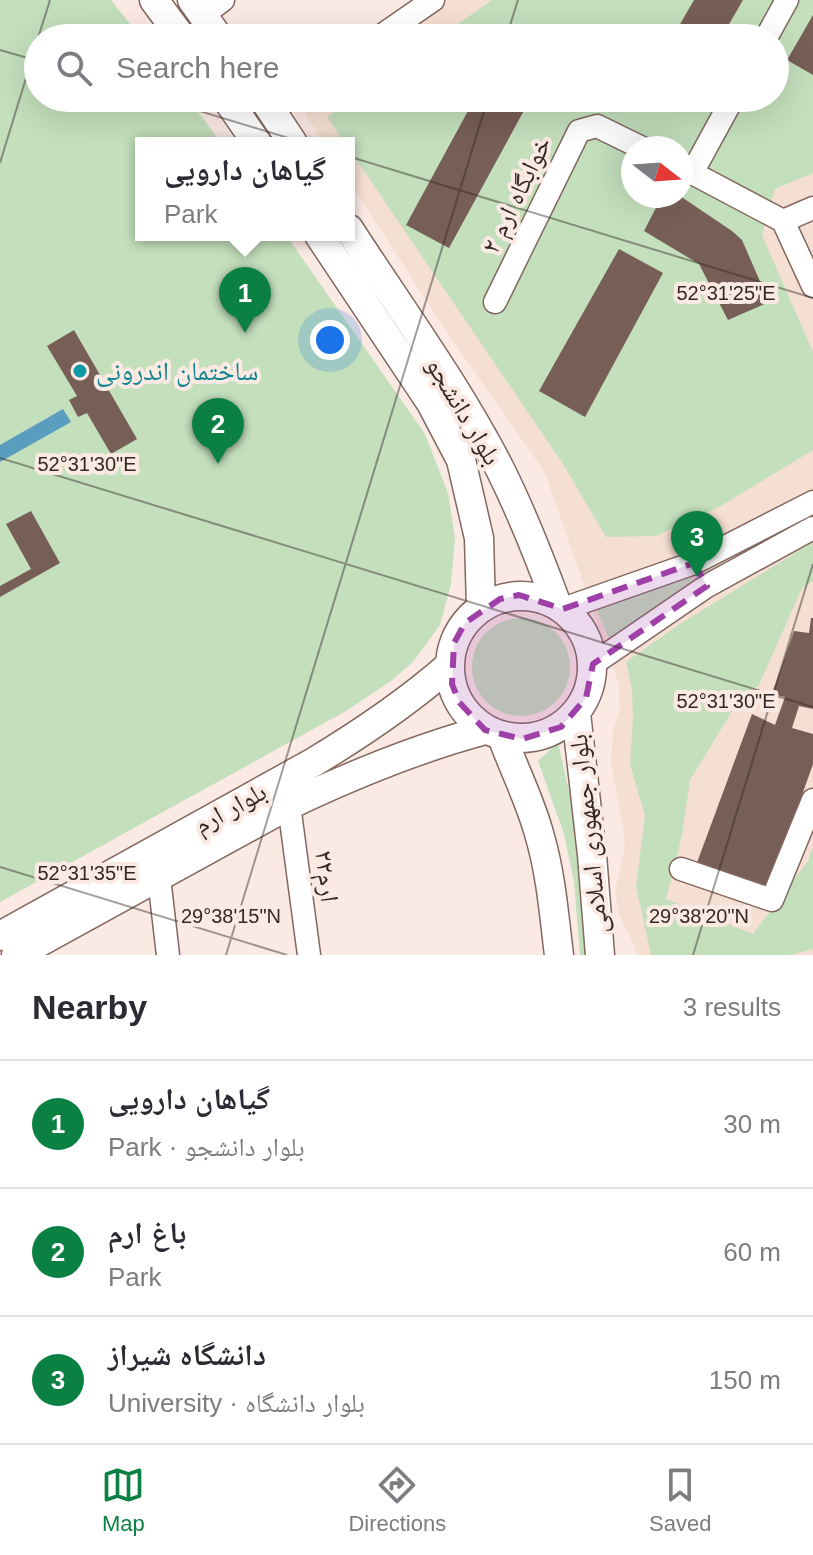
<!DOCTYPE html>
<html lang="en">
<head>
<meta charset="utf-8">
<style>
	:root { --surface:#fff; --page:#f7f7f7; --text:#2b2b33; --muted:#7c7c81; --line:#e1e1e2; --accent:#0b8043 }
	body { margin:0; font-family:Helvetica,"Noto Naskh Arabic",sans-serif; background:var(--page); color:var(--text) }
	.compass { position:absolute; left:621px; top:136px; width:72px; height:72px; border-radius:50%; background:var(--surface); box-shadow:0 8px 32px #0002; rotate:107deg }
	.you { position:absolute; left:330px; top:340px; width:28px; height:28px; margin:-20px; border:6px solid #fff; border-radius:50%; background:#1a73e8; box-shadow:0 0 0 12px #1a73e833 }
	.badge { display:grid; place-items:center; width:52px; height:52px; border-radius:50%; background:var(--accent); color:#fff; font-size:26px; font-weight:700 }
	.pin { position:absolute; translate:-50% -66px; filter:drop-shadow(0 2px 4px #0008) }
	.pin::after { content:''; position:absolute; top:42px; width:28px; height:24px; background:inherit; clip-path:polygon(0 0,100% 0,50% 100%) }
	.popup { position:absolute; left:135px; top:137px; width:220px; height:104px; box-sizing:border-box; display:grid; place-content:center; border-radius:0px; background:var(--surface); filter:drop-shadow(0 2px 6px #0005); font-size:26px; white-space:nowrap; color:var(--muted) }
	.popup b { font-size:30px; color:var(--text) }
	.popup::after { content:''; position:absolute; left:50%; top:100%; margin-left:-16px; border:16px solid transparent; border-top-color:var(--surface) }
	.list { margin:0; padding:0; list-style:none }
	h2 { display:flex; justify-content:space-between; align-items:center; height:104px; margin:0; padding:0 32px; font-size:34px }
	h2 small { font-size:26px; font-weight:400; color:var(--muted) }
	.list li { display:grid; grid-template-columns:52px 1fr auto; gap:24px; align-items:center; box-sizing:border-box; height:128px; padding:0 32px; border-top:2px solid var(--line) }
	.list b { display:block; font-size:30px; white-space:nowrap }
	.list p { margin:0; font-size:26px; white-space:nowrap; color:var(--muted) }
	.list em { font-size:26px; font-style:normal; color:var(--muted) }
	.icon { flex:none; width:44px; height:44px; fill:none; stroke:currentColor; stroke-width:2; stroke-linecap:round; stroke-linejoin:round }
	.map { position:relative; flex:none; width:813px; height:955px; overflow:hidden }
	.search { position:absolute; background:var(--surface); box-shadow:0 8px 32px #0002; left:24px; right:24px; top:24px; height:88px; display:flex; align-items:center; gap:20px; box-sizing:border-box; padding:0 28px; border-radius:44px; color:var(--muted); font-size:30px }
	.sheet { height:488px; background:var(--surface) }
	nav { display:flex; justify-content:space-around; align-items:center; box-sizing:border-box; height:112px; border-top:2px solid var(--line); background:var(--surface); font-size:22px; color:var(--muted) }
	nav a { display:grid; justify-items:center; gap:4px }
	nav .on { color:var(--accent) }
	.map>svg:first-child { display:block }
	.education { fill:#f5dfd2; fill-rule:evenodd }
	.green { fill:#c3dfbc; fill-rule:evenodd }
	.water { fill:#5b9dbe }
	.building { fill:#775e56 }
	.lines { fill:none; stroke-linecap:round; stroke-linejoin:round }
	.minor-casing { stroke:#82685f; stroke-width:25 }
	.major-casing { stroke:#82685f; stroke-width:31 }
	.minor { stroke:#fff; stroke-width:22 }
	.major { stroke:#fff; stroke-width:28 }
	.marked { fill:#9f40a8; fill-opacity:0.2; stroke:#9f40a8; stroke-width:6; stroke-dasharray:16 10; stroke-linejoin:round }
	.ticks { fill:none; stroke:#342925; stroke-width:2; stroke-opacity:0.45 }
	.culture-dot { fill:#0f9aa8; stroke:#fbe9e3; stroke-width:3 }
	.labels { text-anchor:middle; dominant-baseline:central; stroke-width:8; stroke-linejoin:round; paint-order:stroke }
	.street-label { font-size:26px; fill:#342925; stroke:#fbe9e3 }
	.culture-label { font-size:26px; fill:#0d838f; stroke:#fbe9e3; text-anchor:start }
	.ticks-label { font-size:20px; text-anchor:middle; fill:#342925; stroke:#fbe9e3; stroke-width:8; stroke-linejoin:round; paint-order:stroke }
</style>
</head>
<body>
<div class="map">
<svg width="813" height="955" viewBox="0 0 813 955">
	<rect width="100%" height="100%" fill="#fbe9e3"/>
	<path class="education" d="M448 0H813V955H637L634 945 619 914 615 891 623 857 625 840 611 761 613 730 620 708 619 684 544 471 448 334 349 181V143H324L296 99 775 98V38H390ZM633 148H681V196H633Z"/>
	<path class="green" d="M0 0H111L141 38H38V98H188L221 143H141V235H286L425 434 448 493 455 538 451 584 440 625 413 662 391 681 346 711 0 902Z
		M492 0H813V173L775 189 762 235 813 352V450L721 506 656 536 606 537 563 464 349 149V143H345L327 117 354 98H775V38H438ZM633 148H681V196H633Z
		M813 542V581L802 588 759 685 740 698 690 780 682 835 666 899 753 934 808 861 813 846V949L791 955H651L636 886 645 816 630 764 633 717 632 689 626 662 677 626Z
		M689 573 692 582 609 639 596 607Z
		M472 667a49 49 0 1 1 98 0a49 49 0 1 1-98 0Z
		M558 742 573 810 589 955H580L574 881 564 834 538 761Z"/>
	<path class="water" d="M63 409 71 422 0 462V445Z"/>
	<path class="building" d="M694 0H743L721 38H672Z
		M813 15V75L787 60Z
		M475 98H515L527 105 449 248 406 225Z
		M662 196H680L732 231 742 240 769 302 728 320 699 264 644 231Z
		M619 249 663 273 585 417 539 391Z
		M74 330 137 439 111 454 87 413 78 417 69 400 77 396 47 346Z
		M31 511 60 563 0 597V586L31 569 6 524Z
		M811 618H813V709L799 706 792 728 813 734V764L768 891 695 868 752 714 775 725 785 697 772 694 794 631 809 633Z"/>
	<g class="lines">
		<g class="minor-casing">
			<path id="minor" d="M203 15 223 0
				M378 38 433 0
				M766 38 787 0
				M272 111 290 98
				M681 167 783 221
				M692 173 733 98
				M783 221 813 286
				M783 221 813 208
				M495 302 579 131 597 126 642 148
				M563 609 694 563 813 502
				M593 664 707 586 813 528
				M289 805 309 955
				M681 869 772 900 813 800
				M159 878 168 955"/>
		</g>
		<g class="major-casing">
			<path id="major" d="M154 0 182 38
				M192 0 219 38
				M226 98 257 143
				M263 98 293 143
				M349 229C400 308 457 385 500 469 522 513 540 559 557 605
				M319 235 431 403 461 460 479 538 481 608
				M450 667a71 71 0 1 1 142 0a71 71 0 1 1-142 0Z
				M576 713 592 855 600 955
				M502 736C514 770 531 802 540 837 551 875 554 915 559 955
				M0 936 314 762C362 733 408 702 450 665
				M16 955 289 805C352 775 418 748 485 730"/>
		</g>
		<use href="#minor" class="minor"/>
		<use href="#major" class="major"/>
	</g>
	<path class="marked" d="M694 563 707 586 593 664 586 698 561 727 522 739 485 730 459 702 452 684 454 643 465 623 500 599 519 595 563 609Z"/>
	<path class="ticks" d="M38 38 50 0M506 38 518 0M0 50 38 61M157 98 813 298M0 163 38 39M0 458 813 707M0 867 287 955M226 955 488 98M693 955 813 564"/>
	<circle class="culture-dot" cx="80" cy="371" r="8"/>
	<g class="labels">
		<g class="street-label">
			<text transform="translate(516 195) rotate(-64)">خوابگاه ارم ۲</text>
			<text transform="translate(464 411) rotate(59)">بلوار دانشجو</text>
			<text transform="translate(230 808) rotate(-29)">بلوار ارم</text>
			<text transform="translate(588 834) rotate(-96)">بلوار جمهوری اسلامی</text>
			<text transform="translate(327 876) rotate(83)">ارم۲۲</text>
		</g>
		<g class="culture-label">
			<text x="96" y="371">ساختمان اندرونی</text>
		</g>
	</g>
	<g class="ticks-label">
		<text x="726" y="300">52°31'25"E</text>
		<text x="87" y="471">52°31'30"E</text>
		<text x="726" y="708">52°31'30"E</text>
		<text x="87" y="880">52°31'35"E</text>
		<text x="231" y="923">29°38'15"N</text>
		<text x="699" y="923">29°38'20"N</text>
	</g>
</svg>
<svg class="compass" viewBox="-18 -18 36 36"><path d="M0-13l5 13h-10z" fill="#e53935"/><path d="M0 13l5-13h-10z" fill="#7c7c81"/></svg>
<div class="you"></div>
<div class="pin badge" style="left:245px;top:333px">1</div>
<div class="popup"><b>گیاهان دارویی</b>Park</div>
<div class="pin badge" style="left:218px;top:464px">2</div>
<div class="pin badge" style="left:697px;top:577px">3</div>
<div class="search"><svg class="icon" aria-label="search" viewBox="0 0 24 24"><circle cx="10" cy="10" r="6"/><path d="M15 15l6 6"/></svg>Search here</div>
</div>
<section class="sheet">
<h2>Nearby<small>3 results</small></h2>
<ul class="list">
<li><span class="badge">1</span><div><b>گیاهان دارویی</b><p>Park · بلوار دانشجو</p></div><em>30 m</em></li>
<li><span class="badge">2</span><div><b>باغ ارم</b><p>Park</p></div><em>60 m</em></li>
<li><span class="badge">3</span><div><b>دانشگاه شیراز</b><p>University · بلوار دانشگاه</p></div><em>150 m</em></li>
</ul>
</section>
<nav>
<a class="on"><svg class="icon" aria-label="map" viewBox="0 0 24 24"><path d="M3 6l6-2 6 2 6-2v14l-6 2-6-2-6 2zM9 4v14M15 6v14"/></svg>Map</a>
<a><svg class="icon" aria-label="directions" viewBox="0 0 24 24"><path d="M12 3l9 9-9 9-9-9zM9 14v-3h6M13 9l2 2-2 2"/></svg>Directions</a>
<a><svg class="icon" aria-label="saved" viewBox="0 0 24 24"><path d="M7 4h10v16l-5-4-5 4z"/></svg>Saved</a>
</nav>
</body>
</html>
